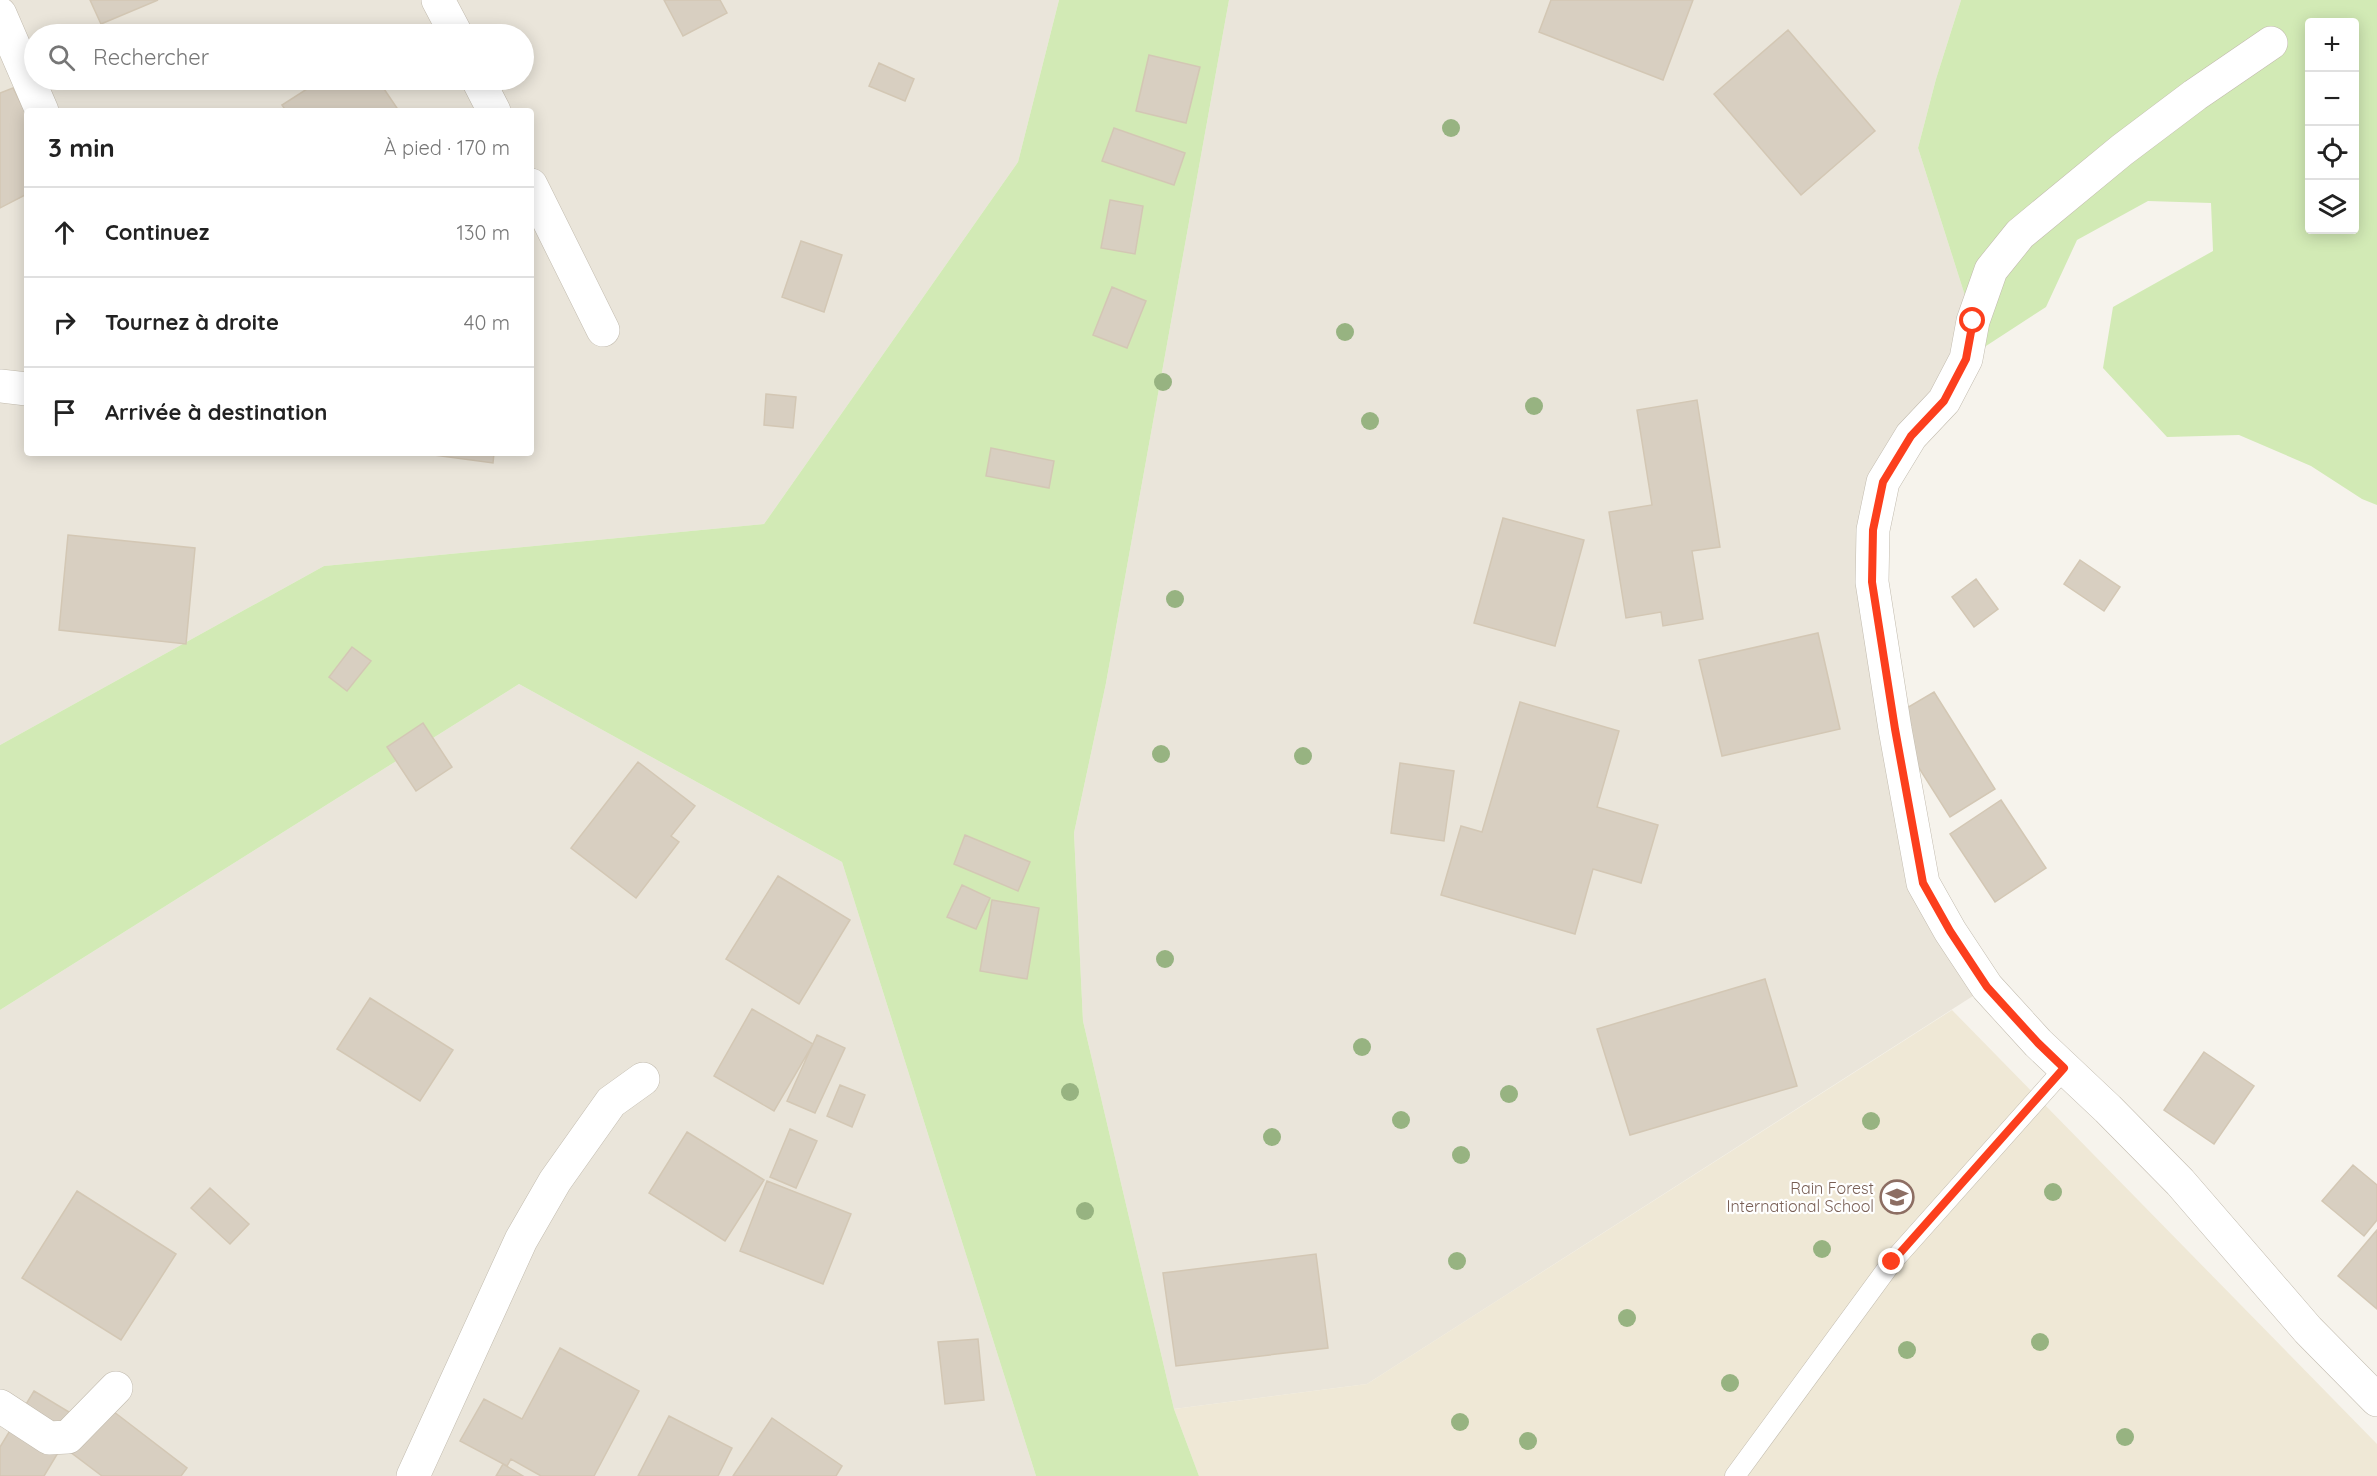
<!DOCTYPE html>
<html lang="fr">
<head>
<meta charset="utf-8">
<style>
	:root { --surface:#fff; --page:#f6f6f6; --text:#222; --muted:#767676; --line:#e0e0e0 }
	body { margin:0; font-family:Quicksand,sans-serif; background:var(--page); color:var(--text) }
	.controls { position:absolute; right:18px; top:18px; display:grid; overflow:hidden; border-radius:6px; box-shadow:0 3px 15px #0003 }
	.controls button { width:54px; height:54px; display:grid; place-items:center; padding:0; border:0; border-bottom:2px solid var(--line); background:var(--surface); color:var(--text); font:30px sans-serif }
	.stop { position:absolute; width:18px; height:18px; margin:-14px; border:4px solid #fc3f1d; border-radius:50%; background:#fff }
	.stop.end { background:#fc3f1d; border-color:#fff; box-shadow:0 2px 6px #0008 }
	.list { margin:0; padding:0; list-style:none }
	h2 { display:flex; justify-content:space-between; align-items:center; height:78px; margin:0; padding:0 24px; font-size:26px }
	h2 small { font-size:20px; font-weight:400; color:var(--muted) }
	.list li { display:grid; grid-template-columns:39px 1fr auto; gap:18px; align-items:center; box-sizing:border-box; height:90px; padding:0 24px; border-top:2px solid var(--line) }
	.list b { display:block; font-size:22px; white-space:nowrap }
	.list em { font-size:20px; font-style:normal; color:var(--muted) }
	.icon { flex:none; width:33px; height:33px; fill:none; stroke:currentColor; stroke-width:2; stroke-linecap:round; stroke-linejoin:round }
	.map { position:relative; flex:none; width:2377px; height:1476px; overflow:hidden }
	.search { position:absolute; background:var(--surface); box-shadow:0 3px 15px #0003; left:24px; top:24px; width:510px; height:66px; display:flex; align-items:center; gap:15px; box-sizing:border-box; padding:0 21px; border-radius:33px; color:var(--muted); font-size:22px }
	.panel { position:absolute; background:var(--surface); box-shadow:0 3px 15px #0003; left:24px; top:108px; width:510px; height:348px; border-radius:6px }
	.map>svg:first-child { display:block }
	.residential { fill:#eae5da; fill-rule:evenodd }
	.education { fill:#efe8d6 }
	.green { fill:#d2eab5; fill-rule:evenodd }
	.building { fill:#d8cfc1; stroke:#d3c7b4; stroke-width:1.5 }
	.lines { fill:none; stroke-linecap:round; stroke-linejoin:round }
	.service-casing { stroke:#c2bbae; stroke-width:21 }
	.minor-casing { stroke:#c2bbae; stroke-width:34 }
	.service { stroke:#fff; stroke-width:20 }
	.minor { stroke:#fff; stroke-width:33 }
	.tree { fill:#97b381 }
	.route { stroke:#fc3f1d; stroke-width:8 }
	.labels { text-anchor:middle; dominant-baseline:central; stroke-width:4.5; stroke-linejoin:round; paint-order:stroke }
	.education-label { font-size:16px; fill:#785e54; stroke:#fff; text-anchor:end }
</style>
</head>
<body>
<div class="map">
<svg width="2377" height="1476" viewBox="0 0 2377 1476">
	<rect width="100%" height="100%" fill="#f6f3ec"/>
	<path class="residential" d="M0 0H1059L1018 162 764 524 324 566 0 745ZM34 34H524V80H34ZM27 111H531V453H27Z
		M1229 0H1961L1936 79 1918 148 1973 321 1873 530 1910 816 1987 987 1367 1384 1174 1409 1083 1021 1074 833 1106 683Z
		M519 684 842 862 1036 1476H0V1010Z"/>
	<path class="education" d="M1952 1010 2377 1444V1476H1199L1174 1409 1367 1384Z"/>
	<path class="green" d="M1059 0H1229L1106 683 1074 833 1083 1021 1174 1409 1199 1476H1036L842 862 519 684 0 1010V745L324 566 764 524 1018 162Z
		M1961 0H2377V505L2362 499 2311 466 2239 435 2167 437 2103 368 2113 307 2213 251 2211 203 2148 201 2077 240 2046 307 1966 359 1973 321 1918 148 1936 79ZM2310 22H2354V230H2310Z"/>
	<path class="building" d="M90 0H158L101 24Z
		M664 0H720L727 13 683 36Z
		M1551 0H1693L1663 80 1539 32Z
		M1788 30 1875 131 1801 195 1714 94Z
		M1149 55 1200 67 1186 123 1136 111Z
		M879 63 914 79 905 101 869 86Z
		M321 80H378L399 111H286L282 105Z
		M13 88 27 116V194L0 208V93Z
		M1114 128 1185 153 1174 185 1102 161Z
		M1110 200 1143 206 1135 254 1101 248Z
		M801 241 842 255 824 312 782 297Z
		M1112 287 1146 301 1127 348 1093 335Z
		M766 394 796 397 793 428 764 425Z
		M1697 400 1720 547 1692 551 1703 619 1663 626 1661 612 1626 618 1609 512 1652 505 1637 410Z
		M991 448 1054 461 1049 488 986 476Z
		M419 453H494L493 463Z
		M1503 518 1584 540 1555 646 1474 623Z
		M68 535 195 548 186 644 59 630Z
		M2080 560 2120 587 2104 611 2064 584Z
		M1976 579 1998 609 1974 627 1952 597Z
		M1818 633 1840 729 1722 756 1699 660Z
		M352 647 371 661 347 691 329 677Z
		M1934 692 1995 789 1950 817 1888 719Z
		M1520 702 1619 731 1597 807 1658 825 1641 883 1593 869 1575 934 1441 895 1461 826 1482 832Z
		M423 723 452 767 416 791 387 747Z
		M638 762 695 806 671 836 679 842 636 898 571 848Z
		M1400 763 1454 771 1444 841 1391 833Z
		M2001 800 2046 868 1995 902 1950 834Z
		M965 835 1030 862 1018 891 954 864Z
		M778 876 850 920 799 1004 726 959Z
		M962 885 990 898 976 929 947 917Z
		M992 900 1039 908 1027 979 980 971Z
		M1765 979 1797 1086 1630 1135 1597 1029Z
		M370 998 453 1050 420 1101 337 1049Z
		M752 1009 813 1044 774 1111 714 1076Z
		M817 1035 845 1048 815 1113 787 1101Z
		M2204 1052 2254 1086 2214 1144 2164 1110Z
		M840 1085 865 1095 852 1127 827 1116Z
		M790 1129 817 1141 796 1188 770 1177Z
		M687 1132 764 1180 725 1241 649 1193Z
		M2353 1165 2377 1185V1220L2364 1236 2322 1201Z
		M767 1181 851 1214 823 1284 740 1251Z
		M210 1188 249 1224 230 1244 191 1208Z
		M77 1191 176 1254 121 1340 22 1278Z
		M2377 1230V1309L2338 1276Z
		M1316 1254 1328 1348 1176 1366 1163 1273Z
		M978 1339 984 1400 945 1404 938 1342Z
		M560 1348 639 1391 594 1476H541L511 1459 507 1466 460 1441 484 1399 522 1419Z
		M34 1391 79 1418 44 1476H0V1447Z
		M105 1405 187 1468 181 1476H102L69 1451Z
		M669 1416 732 1448 718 1476H638Z
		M772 1418 842 1466 836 1476H733Z
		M503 1464 523 1476H496Z"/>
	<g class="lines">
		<g class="service-casing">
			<path id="service" d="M1735 1476 1892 1262 2065 1068"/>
		</g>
		<g class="minor-casing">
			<path id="minor" d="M438 0 456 34
				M0 14 42 111
				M2271 43 2195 95 2122 150 2020 234 1991 270 1973 321 1966 359 1944 401 1911 436 1883 482 1873 530 1872 582 1895 729 1923 883 1950 931 1987 987 2038 1043 2108 1109 2180 1182 2308 1330 2377 1400
				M478 80 494 111
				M531 185 603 330
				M0 386 27 389
				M0 1406 49 1438 68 1437 116 1388
				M413 1476 521 1240 555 1181 611 1102 643 1079"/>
		</g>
		<use href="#service" class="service"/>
		<use href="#minor" class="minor"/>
	</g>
	<g class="tree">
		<circle cx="1451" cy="128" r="9"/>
		<circle cx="1345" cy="332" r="9"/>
		<circle cx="1163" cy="382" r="9"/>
		<circle cx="1534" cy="406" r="9"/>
		<circle cx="1370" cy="421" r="9"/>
		<circle cx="1175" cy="599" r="9"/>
		<circle cx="1161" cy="754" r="9"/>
		<circle cx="1303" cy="756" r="9"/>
		<circle cx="1165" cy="959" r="9"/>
		<circle cx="1362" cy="1047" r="9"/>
		<circle cx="1070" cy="1092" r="9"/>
		<circle cx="1509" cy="1094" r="9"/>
		<circle cx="1401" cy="1120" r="9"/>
		<circle cx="1871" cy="1121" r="9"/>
		<circle cx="1272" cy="1137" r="9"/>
		<circle cx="1461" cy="1155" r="9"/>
		<circle cx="2053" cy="1192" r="9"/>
		<circle cx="1085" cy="1211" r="9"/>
		<circle cx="1822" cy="1249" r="9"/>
		<circle cx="1457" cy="1261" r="9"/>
		<circle cx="1627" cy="1318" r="9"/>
		<circle cx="2040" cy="1342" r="9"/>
		<circle cx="1907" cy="1350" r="9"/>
		<circle cx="1730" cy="1383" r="9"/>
		<circle cx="1460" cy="1422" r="9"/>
		<circle cx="2125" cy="1437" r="9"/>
		<circle cx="1528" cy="1441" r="9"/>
	</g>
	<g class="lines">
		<path class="route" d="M1892 1262 2064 1068 2038 1043 1987 987 1950 931 1923 883 1895 729 1872 582 1873 530 1883 482 1911 436 1944 401 1966 359 1973 321"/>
	</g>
	<defs>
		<g id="university-ring" transform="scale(1.725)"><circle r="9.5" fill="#fff" stroke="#8d6e63" stroke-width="1.5"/><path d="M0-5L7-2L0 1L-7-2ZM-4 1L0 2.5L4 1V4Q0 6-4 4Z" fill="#8d6e63"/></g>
	</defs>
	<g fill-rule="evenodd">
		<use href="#university-ring" x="1897" y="1197"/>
	</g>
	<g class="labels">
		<g class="education-label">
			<text x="1874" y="1188">Rain Forest<tspan x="1874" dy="18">International School</tspan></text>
		</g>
	</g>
</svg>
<div class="controls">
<button>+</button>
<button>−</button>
<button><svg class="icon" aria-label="locate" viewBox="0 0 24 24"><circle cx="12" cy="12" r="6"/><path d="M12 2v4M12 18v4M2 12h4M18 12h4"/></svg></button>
<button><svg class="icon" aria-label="layers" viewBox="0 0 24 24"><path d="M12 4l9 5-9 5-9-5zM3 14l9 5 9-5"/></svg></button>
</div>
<div class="stop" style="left:1973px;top:321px"></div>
<div class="stop end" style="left:1892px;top:1262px"></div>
<div class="search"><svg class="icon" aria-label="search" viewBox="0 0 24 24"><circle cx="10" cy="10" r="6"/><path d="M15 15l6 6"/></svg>Rechercher</div>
<section class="panel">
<h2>3 min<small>À pied · 170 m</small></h2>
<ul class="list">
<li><svg class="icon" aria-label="ahead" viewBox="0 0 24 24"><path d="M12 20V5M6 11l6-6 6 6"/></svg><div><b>Continuez</b></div><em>130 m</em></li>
<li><svg class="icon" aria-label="right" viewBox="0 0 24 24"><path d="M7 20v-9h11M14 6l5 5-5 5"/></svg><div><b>Tournez à droite</b></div><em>40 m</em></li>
<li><svg class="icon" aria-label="arrive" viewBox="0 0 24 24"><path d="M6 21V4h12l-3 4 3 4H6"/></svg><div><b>Arrivée à destination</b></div></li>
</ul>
</section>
</div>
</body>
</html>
